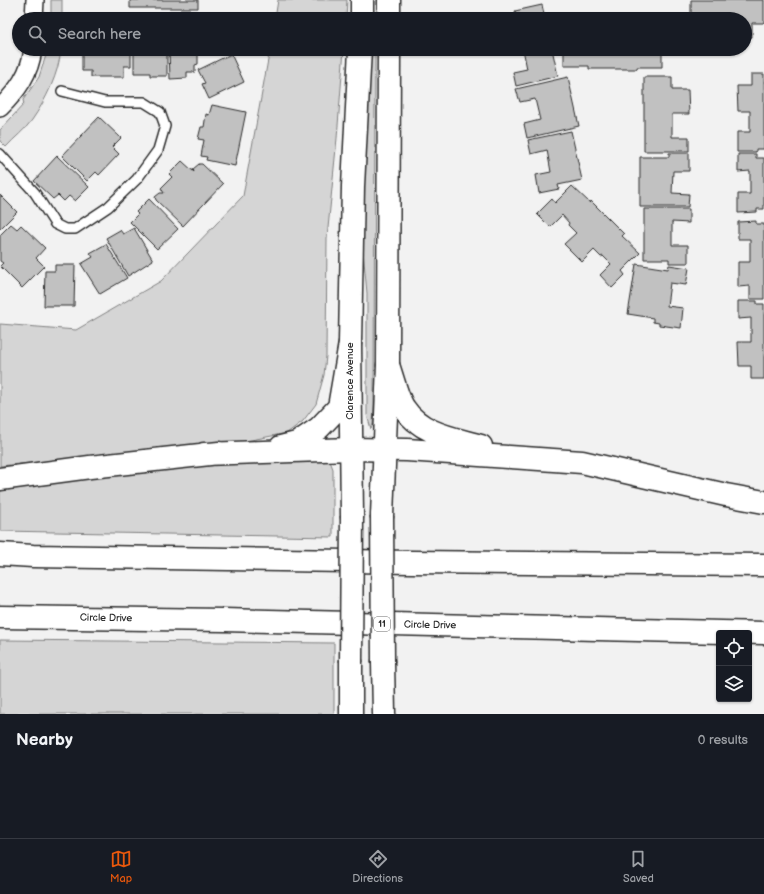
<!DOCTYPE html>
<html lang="en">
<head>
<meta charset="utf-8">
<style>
	:root { --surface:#171b24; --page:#20242c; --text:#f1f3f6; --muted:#9ea1a6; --line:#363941; --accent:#ea580c }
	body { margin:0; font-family:"Balsamiq Sans",sans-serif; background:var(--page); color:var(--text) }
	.controls { position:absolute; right:12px; bottom:12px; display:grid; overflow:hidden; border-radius:4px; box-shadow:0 1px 3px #0004 }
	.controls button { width:36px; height:36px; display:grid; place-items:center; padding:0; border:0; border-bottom:1px solid var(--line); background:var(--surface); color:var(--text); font:20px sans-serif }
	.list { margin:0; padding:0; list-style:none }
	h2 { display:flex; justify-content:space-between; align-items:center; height:52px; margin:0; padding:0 16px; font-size:17px }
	h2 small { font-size:13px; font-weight:400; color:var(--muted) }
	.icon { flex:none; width:22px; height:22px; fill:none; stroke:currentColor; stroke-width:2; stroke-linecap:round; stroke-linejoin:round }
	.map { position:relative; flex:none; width:764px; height:714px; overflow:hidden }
	.search { position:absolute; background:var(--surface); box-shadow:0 1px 3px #0004; left:12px; right:12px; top:12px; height:44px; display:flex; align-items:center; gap:10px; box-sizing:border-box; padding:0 14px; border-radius:22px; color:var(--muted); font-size:15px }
	.sheet { height:124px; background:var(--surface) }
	nav { display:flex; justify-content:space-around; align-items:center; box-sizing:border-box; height:56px; border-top:1px solid var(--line); background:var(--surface); font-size:11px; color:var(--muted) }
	nav a { display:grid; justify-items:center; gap:2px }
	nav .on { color:var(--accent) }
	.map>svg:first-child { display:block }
	.green { fill:#d5d5d5; stroke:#808080 }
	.building { fill:#c1c1c1; stroke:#2b2b2b }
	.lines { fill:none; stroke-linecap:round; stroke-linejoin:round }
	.lane-casing { stroke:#2b2b2b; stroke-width:12 }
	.street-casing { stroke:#2b2b2b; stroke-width:20 }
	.secondary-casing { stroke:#2b2b2b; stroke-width:25 }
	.highway-casing { stroke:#2b2b2b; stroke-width:25 }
	.lane { stroke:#fff; stroke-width:9 }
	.street { stroke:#fff; stroke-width:17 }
	.secondary { stroke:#fff; stroke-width:22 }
	.highway { stroke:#fff; stroke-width:22 }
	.secondary-bridge-casing { stroke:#2b2b2b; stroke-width:25; stroke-linecap:butt }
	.secondary-bridge { stroke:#fff; stroke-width:22 }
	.labels { text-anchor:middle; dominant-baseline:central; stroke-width:3.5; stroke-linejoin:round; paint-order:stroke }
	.shield { fill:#fff; stroke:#6b6b6b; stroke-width:1 }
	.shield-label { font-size:9px; font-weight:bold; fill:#2b2b2b }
	.street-label { font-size:10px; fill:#2b2b2b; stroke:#fff }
</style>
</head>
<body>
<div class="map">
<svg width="764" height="714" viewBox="0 0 764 714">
	<rect width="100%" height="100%" fill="#f2f2f2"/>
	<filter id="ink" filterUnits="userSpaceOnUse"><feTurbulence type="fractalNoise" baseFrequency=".025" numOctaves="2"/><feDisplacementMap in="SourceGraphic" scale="8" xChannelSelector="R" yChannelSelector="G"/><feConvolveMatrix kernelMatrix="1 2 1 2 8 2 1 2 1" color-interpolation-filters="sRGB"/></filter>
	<g filter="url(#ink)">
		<path class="green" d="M51 0H62V19H51Z
			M278 0H347L346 19H275Z
			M48 49H61C59 73 46 100 32 120 25 130 14 138 6 147L0 141V130L24 104 23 100 39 77Z
			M270 49H344L337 138 327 238 326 356 324 375 316 404 303 421 287 433 246 441 0 466V324L76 330 161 281 243 196Z
			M369 49H375L374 404 373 424 371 429 367 415V293L362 240Z
			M317 455 330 461 333 469V537L0 531V491L103 475Z
			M0 640 334 643V714H0Z"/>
		<path class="building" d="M130 0H198V8H130Z
			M691 0H764V22L763 23H752V37H745V19H691Z
			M542 5 545 19H517L515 11Z
			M82 49H131V66H124V77H91V71H82Z
			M134 49H167V76H150V73H134Z
			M169 49H198V64L195 65V72H187V78L170 79Z
			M523 49H552L558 76 516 86 513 72 527 69Z
			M564 49H662V67H637V69H589V66H564Z
			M231 54 244 82 209 99 202 84 205 83 198 70Z
			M751 74H764V149H756V152H737V132H750V111H738L737 86H751Z
			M568 77 579 126 527 138 524 124 540 120 535 99 520 102 516 89Z
			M644 77H672V90H688L689 114H672V137H689V151H644Z
			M212 105 246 112 235 166 206 160 207 157 201 156 204 140 198 139 201 127H204L206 114 209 115Z
			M99 117 121 138 112 147 119 154 99 175 96 172 87 181 62 156Z
			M571 131 582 180 558 185 559 189 539 193 536 175 551 172 547 150 531 154 528 140Z
			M669 153H689V171H673L672 193 689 194 688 207H640V157H669Z
			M738 154H756V158H764V209H757V212L738 213V194H750V171L738 172Z
			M57 156 89 187 75 201 69 196 64 201 58 195 53 199 34 181Z
			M182 161 194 172 193 169 199 164H202L223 184 183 226 156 200 155 197 160 193H164L161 188 172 177 169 174Z
			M572 186 590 203 591 201 624 234 622 236 640 253 622 271 625 275 612 288 600 275 611 264 603 256 601 257 594 250 582 262 564 244 576 233 568 225 569 223 562 215 550 227 537 214 552 199 555 203Z
			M0 195 17 212 0 229Z
			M149 199 178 229 157 249 130 222 138 214 136 212Z
			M644 209H689V223L672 222V245H688V263H669V259H644Z
			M756 221V224H764V299H750V286L738 287V262H750V239H738V222Z
			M11 224 17 229 21 225 45 248 36 258 44 266 22 288 0 266 3 263 0 261V235Z
			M134 228 153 260 128 276 106 238 120 230 123 234Z
			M106 244 127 278 100 294 81 264 93 257 90 253Z
			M636 264 668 269 669 265 689 268 686 285 670 283 667 306 683 308 681 328 659 325V323L653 322V318L628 314Z
			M55 265H75L74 306H44L45 271H55Z
			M738 301H757V304H764V379H751V366H739L738 342H751V318L738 319Z"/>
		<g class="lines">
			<g class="lane-casing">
				<path id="lane" d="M0 154 35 193 55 224 65 229H75L108 207 137 179 158 150 165 126 160 112 144 102H105L62 91"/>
			</g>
			<g class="street-casing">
				<path id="street" d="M34 19 35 0
					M0 108C17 91 30 74 33 49"/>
			</g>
			<g class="secondary-casing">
				<path id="secondary" d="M362 19V0
					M389 19V0
					M352 516 350 343 353 186 360 49
					M382 516 388 365 389 49
					M383 662 384 714
					M351 714V662"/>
			</g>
			<g class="highway-casing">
				<path id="highway" d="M388 365C392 376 398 400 404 408 421 434 454 438 481 446
					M281 447 297 443 319 428 339 407 350 343
					M204 454 351 449 407 450 582 462 726 495 764 502
					M0 479 90 467 219 453
					M0 554 33 556 412 562 764 565
					M0 617 224 620 764 633"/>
			</g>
			<use href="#lane" class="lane"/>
			<use href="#street" class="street"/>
			<use href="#secondary" class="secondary"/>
			<use href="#highway" class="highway"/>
			<g class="secondary-bridge-casing">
				<path id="secondary-bridge" d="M382 516 383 662
					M351 662 352 516"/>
			</g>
			<use href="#secondary-bridge" class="secondary-bridge"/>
		</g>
	</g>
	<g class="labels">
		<rect class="shield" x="374" y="617" width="16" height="14" rx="3"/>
		<g class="shield-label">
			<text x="382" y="624">11</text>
		</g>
		<g class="street-label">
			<text transform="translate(350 381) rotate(-90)">Clarence Avenue</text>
			<text transform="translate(106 618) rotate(1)">Circle Drive</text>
			<text transform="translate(430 625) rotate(1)">Circle Drive</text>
		</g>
	</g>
</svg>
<div class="controls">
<button><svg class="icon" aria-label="locate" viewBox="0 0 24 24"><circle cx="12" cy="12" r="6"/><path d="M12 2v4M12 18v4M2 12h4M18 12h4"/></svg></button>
<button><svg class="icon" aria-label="layers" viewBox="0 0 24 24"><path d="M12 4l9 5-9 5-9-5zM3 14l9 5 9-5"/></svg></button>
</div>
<div class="search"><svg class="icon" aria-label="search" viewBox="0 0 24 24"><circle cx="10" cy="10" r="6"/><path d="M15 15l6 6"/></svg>Search here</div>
</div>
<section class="sheet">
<h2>Nearby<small>0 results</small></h2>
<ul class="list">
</ul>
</section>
<nav>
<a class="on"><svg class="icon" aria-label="map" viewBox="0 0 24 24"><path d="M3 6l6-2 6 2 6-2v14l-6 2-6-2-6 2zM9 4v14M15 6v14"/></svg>Map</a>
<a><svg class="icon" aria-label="directions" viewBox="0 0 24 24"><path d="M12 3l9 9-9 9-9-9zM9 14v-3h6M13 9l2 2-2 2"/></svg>Directions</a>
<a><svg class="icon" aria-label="saved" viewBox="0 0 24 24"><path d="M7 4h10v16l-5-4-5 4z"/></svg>Saved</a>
</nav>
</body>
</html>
